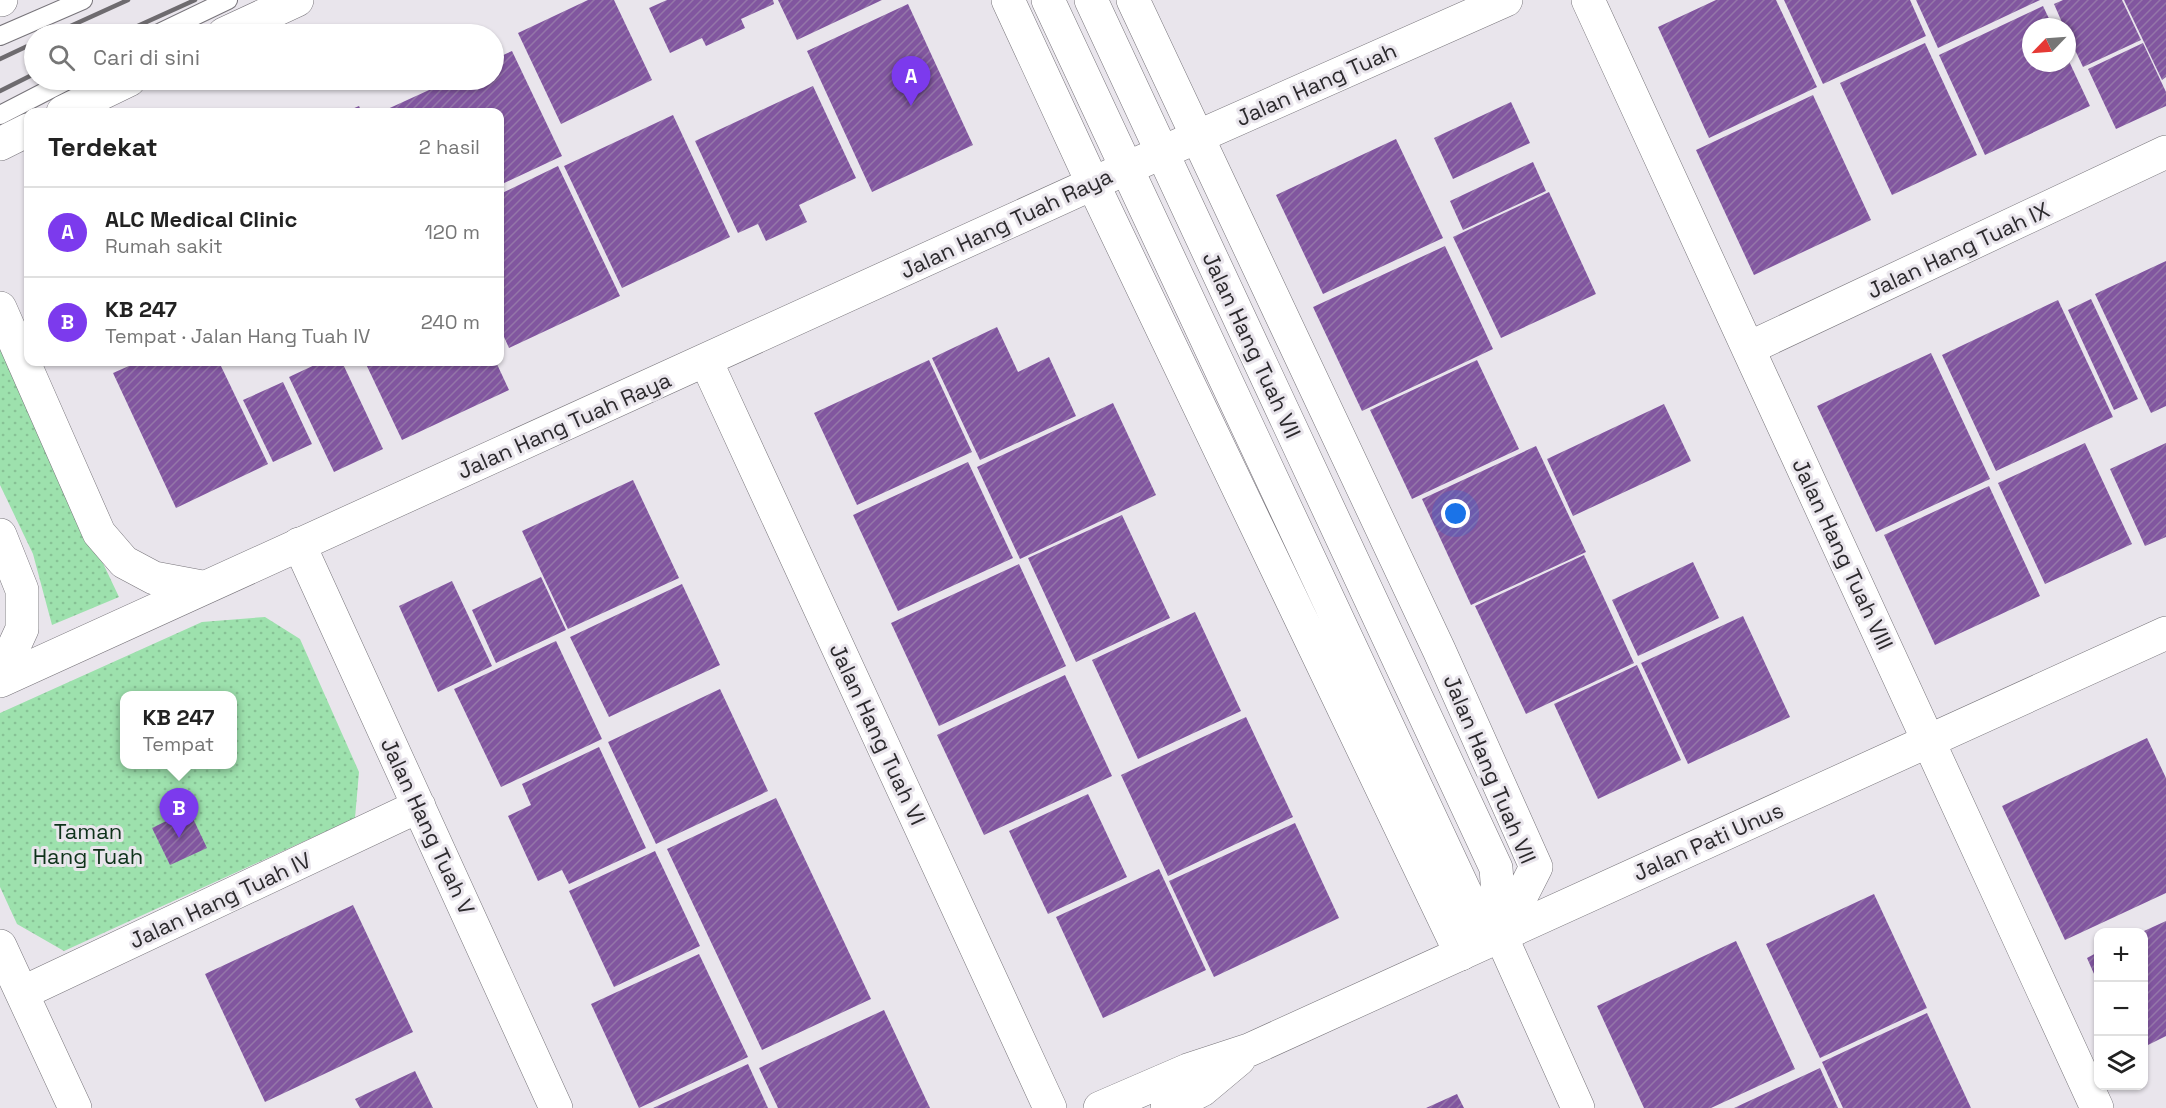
<!DOCTYPE html>
<html lang="id">
<head>
<meta charset="utf-8">
<style>
	:root { --surface:#fff; --page:#f6f6f6; --text:#222; --muted:#767676; --line:#e0e0e0; --accent:#7c3aed }
	body { margin:0; font-family:"Space Grotesk",sans-serif; background:var(--page); color:var(--text) }
	.controls { position:absolute; right:18px; bottom:18px; display:grid; overflow:hidden; border-radius:12px; box-shadow:0 2px 4px #0004 }
	.controls button { width:54px; height:54px; display:grid; place-items:center; padding:0; border:0; border-bottom:2px solid var(--line); background:var(--surface); color:var(--text); font:30px sans-serif }
	.compass { position:absolute; left:2022px; top:18px; width:54px; height:54px; border-radius:50%; background:var(--surface); box-shadow:0 2px 4px #0004; rotate:245deg }
	.you { position:absolute; left:1456px; top:514px; width:21px; height:21px; margin:-15px; border:4px solid #fff; border-radius:50%; background:#1a73e8; box-shadow:0 0 0 9px #1a73e833 }
	.badge { display:grid; place-items:center; width:39px; height:39px; border-radius:50%; background:var(--accent); color:#fff; font-size:20px; font-weight:700 }
	.pin { position:absolute; translate:-50% -50px; filter:drop-shadow(0 2px 3px #0008) }
	.pin::after { content:''; position:absolute; top:32px; width:21px; height:18px; background:inherit; clip-path:polygon(0 0,100% 0,50% 100%) }
	.popup { position:absolute; left:120px; top:691px; width:117px; height:78px; box-sizing:border-box; display:grid; place-content:center; border-radius:12px; background:var(--surface); filter:drop-shadow(0 2px 4px #0005); font-size:20px; white-space:nowrap; color:var(--muted) }
	.popup b { font-size:22px; color:var(--text) }
	.popup::after { content:''; position:absolute; left:50%; top:100%; margin-left:-12px; border:12px solid transparent; border-top-color:var(--surface) }
	.list { margin:0; padding:0; list-style:none }
	h2 { display:flex; justify-content:space-between; align-items:center; height:78px; margin:0; padding:0 24px; font-size:26px }
	h2 small { font-size:20px; font-weight:400; color:var(--muted) }
	.list li { display:grid; grid-template-columns:39px 1fr auto; gap:18px; align-items:center; box-sizing:border-box; height:90px; padding:0 24px; border-top:2px solid var(--line) }
	.list b { display:block; font-size:22px; white-space:nowrap }
	.list p { margin:0; font-size:20px; white-space:nowrap; color:var(--muted) }
	.list em { font-size:20px; font-style:normal; color:var(--muted) }
	.icon { flex:none; width:33px; height:33px; fill:none; stroke:currentColor; stroke-width:2; stroke-linecap:round; stroke-linejoin:round }
	.map { position:relative; flex:none; width:2166px; height:1108px; overflow:hidden }
	.search { position:absolute; background:var(--surface); box-shadow:0 2px 4px #0004; left:24px; top:24px; width:480px; height:66px; display:flex; align-items:center; gap:15px; box-sizing:border-box; padding:0 21px; border-radius:33px; color:var(--muted); font-size:22px }
	.panel { position:absolute; background:var(--surface); box-shadow:0 2px 4px #0004; left:24px; top:108px; width:480px; height:258px; border-radius:12px }
	.map>svg:first-child { display:block }
	.park { fill:url(#park-dots); fill-rule:evenodd }
	.building { fill:url(#building-hatch) }
	.lines { fill:none; stroke-linecap:round; stroke-linejoin:round }
	.lane-casing { stroke:#77747a; stroke-width:20 }
	.street-casing { stroke:#77747a; stroke-width:34 }
	.secondary-casing { stroke:#77747a; stroke-width:34 }
	.primary-casing { stroke:#77747a; stroke-width:34 }
	.lane { stroke:#fff; stroke-width:18 }
	.street { stroke:#fff; stroke-width:33 }
	.secondary { stroke:#fff; stroke-width:33 }
	.primary { stroke:#fff; stroke-width:33 }
	.rail { stroke:#6e6b6f; stroke-width:4.5 }
	.labels { text-anchor:middle; dominant-baseline:central; stroke-width:6; stroke-linejoin:round; paint-order:stroke }
	.street-label { font-size:22px; fill:#2c2a2d; stroke:#e9e5ec }
	.park-label { font-size:22px; fill:#0e321a; stroke:#e9e5ec }
</style>
</head>
<body>
<div class="map">
<svg width="2166" height="1108" viewBox="0 0 2166 1108">
	<defs>
		<pattern id="park-dots" width="8" height="8" patternUnits="userSpaceOnUse" patternTransform="scale(1.5)"><rect width="8" height="8" fill="#9de1ad"/><path d="M2 2h.1M6 6h.1" fill="none" stroke="#87c195" stroke-width="1.8" stroke-linecap="round"/></pattern>
		<pattern id="building-hatch" width="6" height="6" patternUnits="userSpaceOnUse" patternTransform="scale(1.5)"><rect width="6" height="6" fill="#81569f"/><path d="M-1 1l2-2M0 6l6-6M5 7l2-2" fill="none" stroke="#9476a9"/></pattern>
	</defs>
	<rect width="100%" height="100%" fill="#e9e5ec"/>
	<path class="park" d="M0 346 119 597 52 625 33 554 0 485Z
		M265 617 300 639 359 772 355 818 64 951 17 924 0 887V713L202 622ZM125 696H233V764H125Z"/>
	<path class="building" d="M588 0H614L652 80 561 124 518 33Z
		M667 0H773L774 4 741 19 745 28 706 46 702 38 670 53 649 8Z
		M778 0H882L797 40Z
		M1716 0H1776L1817 87 1709 138 1658 27Z
		M1784 0H1910L1926 36 1823 84Z
		M1916 0H2040L1938 48Z
		M2063 0H2122L2141 40 2083 67 2067 33V27H2064L2054 4Z
		M2124 0H2166V77L2162 80Z
		M908 4 973 145 872 192 807 51Z
		M2043 6 2053 27H2031V63H2067V57L2090 106 1985 155 1939 55Z
		M1925 43 1977 155 1892 195 1840 83Z
		M2143 43 2166 92V106L2116 129 2088 69Z
		M512 51 562 156 500 185V112H381L451 80H494V59Z
		M813 86 856 178 799 205 807 222 766 241 758 224 738 233 695 141Z
		M1813 95 1871 220 1754 275 1696 150Z
		M1511 102 1530 143 1453 179 1434 138Z
		M359 106 362 112H345Z
		M673 115 730 237 622 288 564 166Z
		M1396 139 1443 238 1323 294 1276 195Z
		M1533 162 1546 191 1463 230 1450 201Z
		M558 166 620 296 509 348 500 328V194Z
		M1549 192 1596 294 1501 338 1453 237Z
		M1445 246 1493 349 1362 411 1313 307Z
		M2166 261V406L2151 413 2095 294Z
		M2091 299 2138 399 2114 410 2068 310Z
		M2058 300 2113 417 1996 471 1942 355Z
		M997 327 1018 372 1049 357 1076 416 980 460 932 358Z
		M1931 353 1990 479 1876 532 1817 406Z
		M929 360 972 452 857 505 814 413Z
		M1477 360 1519 449 1412 499 1370 410Z
		M138 362H219L268 464 176 508 113 373Z
		M321 362H342L383 449 334 472 289 377Z
		M365 362H496L509 390 402 440Z
		M283 382 312 444 273 462 243 400Z
		M1113 403 1156 495 1020 559 977 467Z
		M1664 404 1691 461 1573 516 1547 459Z
		M2085 443 2132 544 2045 584 1998 483Z
		M2166 443V537L2145 546 2110 469Z
		M1536 446 1586 552 1471 605 1422 499Z
		M968 462 1013 558 898 611 853 515Z
		M633 480 679 578 568 629 522 531Z
		M1989 486 2040 596 1935 645 1884 535Z
		M1122 515 1170 618 1076 662 1028 558Z
		M1584 555 1634 663 1526 714 1475 606Z
		M1693 562 1719 618 1638 656 1612 600Z
		M1019 564 1066 666 939 726 891 623Z
		M541 577 566 630 496 663 472 610Z
		M452 581 492 666 438 692 399 606Z
		M682 584 720 665 609 717 570 637Z
		M1195 612 1241 711 1138 759 1092 660Z
		M1743 616 1790 717 1688 764 1641 663Z
		M556 641 602 739 501 787 454 689Z
		M1637 665 1681 760 1598 799 1554 704Z
		M1065 675 1112 776 984 835 937 735Z
		M720 689 768 791 656 844 608 742Z
		M1246 717 1293 817 1168 876 1121 775Z
		M2147 738 2166 778V893L2065 940 2002 806Z
		M599 747 646 848 569 884 562 870 538 881 508 816 531 805 522 784Z
		M1088 794 1127 877 1048 914 1009 831Z
		M776 798 871 999 762 1050 667 849Z
		M189 810 207 848 170 865 152 828Z
		M1295 823 1339 918 1214 977 1169 881Z
		M655 851 700 946 614 987 569 891Z
		M1159 869 1206 970 1103 1018 1056 917Z
		M1874 894 1927 1008 1820 1058 1766 944Z
		M353 905 413 1032 265 1102 205 974Z
		M2166 921V1036L2144 1047V931Z
		M1736 941 1795 1069 1711 1108H1644L1597 1006Z
		M2098 952V983L2087 958Z
		M699 954 748 1057 639 1108 591 1004Z
		M884 1010 930 1108H778L759 1068Z
		M1927 1013 1971 1108H1843L1822 1062Z
		M748 1064 768 1108H653Z
		M1820 1068 1838 1108H1734Z
		M415 1071 433 1108H360L355 1099Z
		M1457 1094 1464 1108H1426Z"/>
	<g class="lines">
		<g class="lane-casing">
			<path id="lane" d="M157 34 228 0
				M0 36 83 0
				M0 115 68 80"/>
		</g>
		<g class="street-casing">
			<path id="street" d="M1008 0 1093 184 1461 954
				M1048 0 1488 941
				M1091 0 1496 868 1501 936 1578 1108
				M1133 0 1439 650 1536 867 1501 936
				M1588 0 2097 1108
				M0 308 99 533 124 562 154 578 202 587
				M1749 348 2166 152
				M706 361 1050 1108
				M0 535 22 590V629L0 677
				M299 544 556 1108
				M0 946 75 1108
				M22 993 419 806"/>
		</g>
		<g class="secondary-casing">
			<path id="secondary" d="M0 681 1127 168 1506 0
				M1100 1108 1188 1070 1249 1050 2166 633
				M1167 1108 1202 1090 1239 1059"/>
		</g>
		<g class="primary-casing">
			<path id="primary" d="M0 0H1
				M224 34 297 0
				M63 112 129 80
				M0 144 28 130"/>
		</g>
		<use href="#lane" class="lane"/>
		<use href="#street" class="street"/>
		<use href="#secondary" class="secondary"/>
		<use href="#primary" class="primary"/>
		<path class="rail" d="M53 34 128 0
			M120 34 195 0
			M0 59 34 43
			M0 91 34 74"/>
	</g>
	<g class="labels">
		<g class="street-label">
			<text transform="translate(1316 84) rotate(-24)">Jalan Hang Tuah</text>
			<text transform="translate(1006 223) rotate(-25)">Jalan Hang Tuah Raya</text>
			<text transform="translate(1958 250) rotate(-25)">Jalan Hang Tuah IX</text>
			<text transform="translate(1252 345) rotate(65)">Jalan Hang Tuah VII</text>
			<text transform="translate(564 425) rotate(-24)">Jalan Hang Tuah Raya</text>
			<text transform="translate(1843 554) rotate(65)">Jalan Hang Tuah VIII</text>
			<text transform="translate(878 734) rotate(65)">Jalan Hang Tuah VI</text>
			<text transform="translate(1490 769) rotate(67)">Jalan Hang Tuah VII</text>
			<text transform="translate(428 826) rotate(65)">Jalan Hang Tuah V</text>
			<text transform="translate(1708 841) rotate(-24)">Jalan Pati Unus</text>
			<text transform="translate(220 900) rotate(-25)">Jalan Hang Tuah IV</text>
		</g>
		<g class="park-label">
			<text x="88" y="831">Taman<tspan x="88" dy="25">Hang Tuah</tspan></text>
		</g>
	</g>
</svg>
<div class="controls">
<button>+</button>
<button>−</button>
<button><svg class="icon" aria-label="layers" viewBox="0 0 24 24"><path d="M12 4l9 5-9 5-9-5zM3 14l9 5 9-5"/></svg></button>
</div>
<svg class="compass" viewBox="-18 -18 36 36"><path d="M0-13l5 13h-10z" fill="#e53935"/><path d="M0 13l5-13h-10z" fill="#767676"/></svg>
<div class="you"></div>
<div class="pin badge" style="left:911px;top:106px">A</div>
<div class="pin badge" style="left:179px;top:838px">B</div>
<div class="popup"><b>KB 247</b>Tempat</div>
<div class="search"><svg class="icon" aria-label="search" viewBox="0 0 24 24"><circle cx="10" cy="10" r="6"/><path d="M15 15l6 6"/></svg>Cari di sini</div>
<section class="panel">
<h2>Terdekat<small>2 hasil</small></h2>
<ul class="list">
<li><span class="badge">A</span><div><b>ALC Medical Clinic</b><p>Rumah sakit</p></div><em>120 m</em></li>
<li><span class="badge">B</span><div><b>KB 247</b><p>Tempat · Jalan Hang Tuah IV</p></div><em>240 m</em></li>
</ul>
</section>
</div>
</body>
</html>
